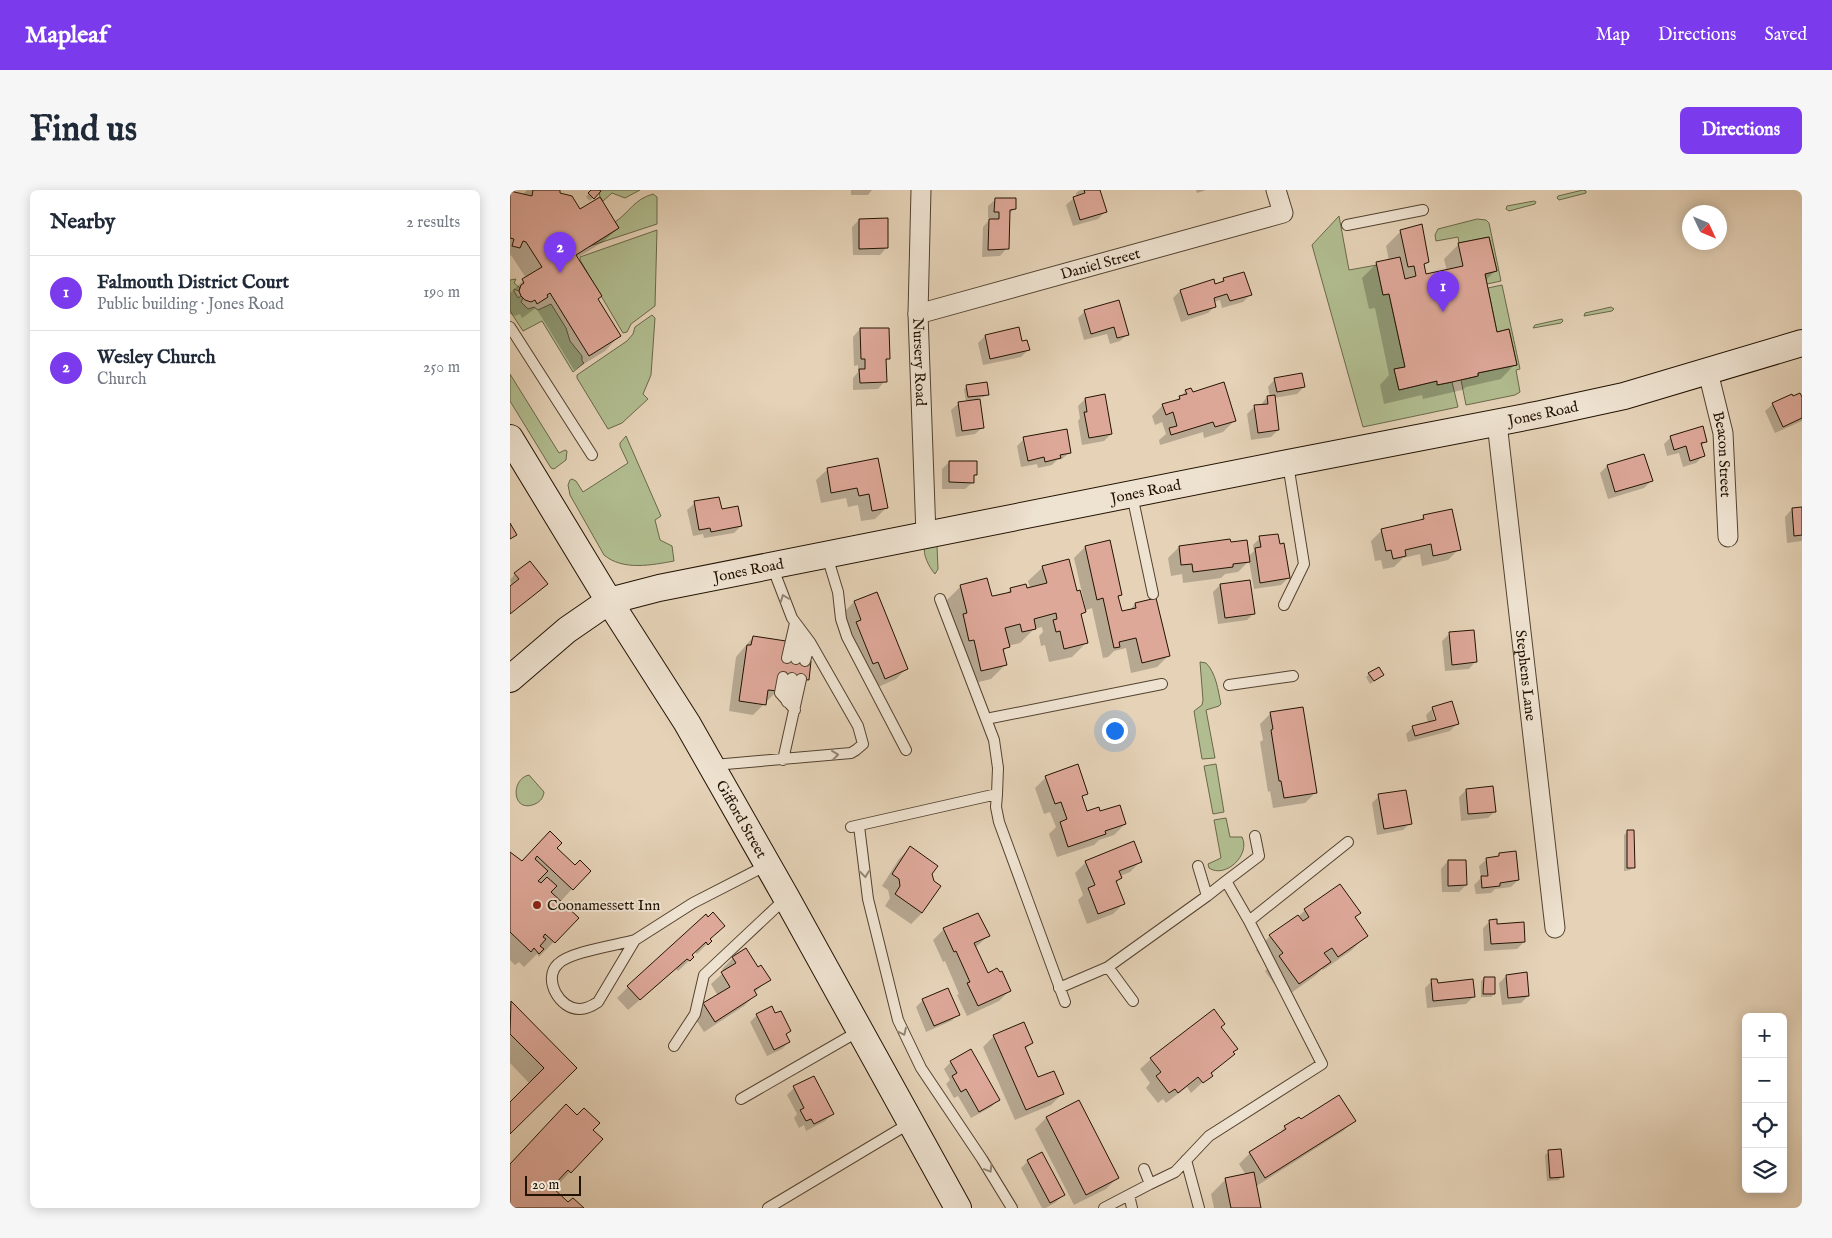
<!DOCTYPE html>
<html lang="en">
<head>
<meta charset="utf-8">
<style>
	:root { --surface:#fff; --page:#f6f6f7; --text:#1f2937; --muted:#747a83; --line:#e0e1e3; --accent:#7c3aed }
	body { margin:0; font-family:"IM FELL English",serif; background:var(--page); color:var(--text) }
	.controls { position:absolute; right:15px; bottom:15px; display:grid; overflow:hidden; border-radius:8px; box-shadow:0 2px 12px #0003 }
	.controls button { width:45px; height:45px; display:grid; place-items:center; padding:0; border:0; border-bottom:1px solid var(--line); background:var(--surface); color:var(--text); font:25px sans-serif }
	.compass { position:absolute; left:1172px; top:15px; width:45px; height:45px; border-radius:50%; background:var(--surface); box-shadow:0 2px 12px #0003; rotate:134deg }
	.scale { position:absolute; left:15px; bottom:12px; width:56px; box-sizing:border-box; padding-left:5px; border:2px solid #221202; border-top:0; font-size:14px; line-height:18px; white-space:nowrap; color:#221202; -webkit-text-stroke:4px #eee2d0; paint-order:stroke }
	.you { position:absolute; left:604px; top:540px; width:18px; height:18px; margin:-12px; border:4px solid #fff; border-radius:50%; background:#1a73e8; box-shadow:0 0 0 8px #1a73e833 }
	.badge { display:grid; place-items:center; width:32px; height:32px; border-radius:50%; background:var(--accent); color:#fff; font-size:16px; font-weight:700 }
	.pin { position:absolute; translate:-50% -41px; filter:drop-shadow(0 1px 2px #0008) }
	.pin::after { content:''; position:absolute; top:26px; width:18px; height:15px; background:inherit; clip-path:polygon(0 0,100% 0,50% 100%) }
	.list { margin:0; padding:0; list-style:none }
	h2 { display:flex; justify-content:space-between; align-items:center; height:65px; margin:0; padding:0 20px; font-size:21px }
	h2 small { font-size:16px; font-weight:400; color:var(--muted) }
	.list li { display:grid; grid-template-columns:32px 1fr auto; gap:15px; align-items:center; box-sizing:border-box; height:75px; padding:0 20px; border-top:1px solid var(--line) }
	.list b { display:block; font-size:19px; white-space:nowrap }
	.list p { margin:0; font-size:16px; white-space:nowrap; color:var(--muted) }
	.list em { font-size:16px; font-style:normal; color:var(--muted) }
	.icon { flex:none; width:28px; height:28px; fill:none; stroke:currentColor; stroke-width:2; stroke-linecap:round; stroke-linejoin:round }
	.map { position:relative; flex:none; width:1292px; height:1018px; overflow:hidden; border-radius:8px }
	header { display:flex; align-items:center; gap:30px; box-sizing:border-box; height:70px; padding:0 25px; background:var(--accent); color:#fff }
	header strong { font-size:24px }
	nav { display:flex; gap:28px; margin-inline-start:auto; font-size:18px }
	.intro { display:flex; align-items:center; justify-content:space-between; box-sizing:border-box; height:120px; padding:0 30px }
	h1 { margin:0; font-size:35px }
	.button { padding:12px 22px; border-radius:8px; background:var(--accent); color:#fff; font-size:18px; font-weight:700 }
	main { display:flex; gap:30px; padding:0 30px }
	aside { flex:1; background:var(--surface); border-radius:8px; box-shadow:0 2px 12px #0003 }
	.map>svg:first-child { display:block }
	.green { fill:#b1bd90; stroke:#6a6849 }
	.shadow { fill:#0003; fill-rule:evenodd }
	.building { fill:#dea899; stroke:#221202 }
	.lines { fill:none; stroke-linecap:round; stroke-linejoin:round }
	.service-casing { stroke:#53422f; stroke-width:12 }
	.minor-casing { stroke:#53422f; stroke-width:21 }
	.secondary-casing { stroke:#221202; stroke-width:28 }
	.service { stroke:#eee2d0; stroke-width:10 }
	.minor { stroke:#eee2d0; stroke-width:19 }
	.secondary { stroke:#eee2d0; stroke-width:26 }
	.oneway { stroke:#928473 }
	.poi-dot { fill:#8f2418; stroke:#eee2d0; stroke-width:2 }
	.labels { text-anchor:middle; dominant-baseline:central; stroke-width:4; stroke-linejoin:round; paint-order:stroke }
	.street-label { font-size:15px; fill:#221202; stroke:#eee2d0 }
	.poi-label { font-size:15px; fill:#221202; stroke:#eee2d0; text-anchor:start }
</style>
</head>
<body>
<header>
<strong>Mapleaf</strong>
<nav><a>Map</a><a>Directions</a><a>Saved</a></nav>
</header>
<div class="intro"><h1>Find us</h1><a class="button">Directions</a></div>
<main>
<aside>
<h2>Nearby<small>2 results</small></h2>
<ul class="list">
<li><span class="badge">1</span><div><b>Falmouth District Court</b><p>Public building · Jones Road</p></div><em>190 m</em></li>
<li><span class="badge">2</span><div><b>Wesley Church</b><p>Church</p></div><em>250 m</em></li>
</ul>
</aside>
<div class="map">
<svg width="1292" height="1018" viewBox="0 0 1292 1018">
	<rect width="100%" height="100%" fill="#e5d2b7"/>
	<filter id="stains"><feTurbulence type="fractalNoise" baseFrequency=".004" numOctaves="4"/><feColorMatrix values="0 0 0 0 .2 0 0 0 0 .09 0 0 0 0 .02 0 0 0 .5 -.17"/></filter>
	<radialGradient id="worn" r=".72"><stop offset=".6" stop-color="#630" stop-opacity="0"/><stop offset="1" stop-color="#630" stop-opacity=".3"/></radialGradient>
	<path class="green" d="M89 0H130L115 8 102 3 93 11 90 7Z
		M1073 0 1076 1V3L1049 10 1047 8 1048 6Z
		M143 4 147 7V34L80 56 109 38 105 32C121 21 123 10 143 4Z
		M1024 11 1026 12 1025 14 999 21 996 19 997 16Z
		M829 26 839 80 867 75 873 105 879 104 895 177 884 179 889 200 927 191 928 195 942 192 948 217 853 237 802 55Z
		M967 29 976 30 979 33 991 91 977 94 975 84 987 81 979 47 949 53 948 47 926 51 925 45 928 39Z
		M147 40 145 116 121 134 117 142 113 143 70 70V67Z
		M6 89 4 93 10 98 9 101 4 99V101L8 108 11 106 13 108 11 112 18 119 24 117 28 120 41 114 56 138 60 151 72 166V171L74 173 63 182 32 131 13 141 0 121V90Z
		M992 95 1010 179 1006 180 1010 202 1005 205 956 215 951 190 968 186V183L1007 175 999 139 987 142 978 98Z
		M1101 117 1104 119 1102 121 1074 126 1075 123Z
		M142 125 145 128 141 185 133 204 138 209 112 233 98 239 67 188V185L117 151 123 144 125 137Z
		M1052 129 1053 131 1051 133 1023 138 1025 135Z
		M0 184 49 263 55 260 57 261 56 270 44 279 41 278 0 211Z
		M116 246 151 326 145 330 150 350 162 356 164 371C142 375 113 381 94 365L60 305 58 295 60 290 62 289 66 291 73 302 118 273 110 256V253Z
		M415 355 427 356 428 379 425 384C419 377 412 364 415 355Z
		M690 472 696 473C706 483 708 500 711 514L709 516 696 520 705 568 692 569 684 521 692 515 693 510Z
		M706 574 714 622 703 624 694 576Z
		M19 585 34 602C33 608 31 611 25 614 2 624 0 589 19 585Z
		M716 628 720 647H732C741 665 715 689 699 678L698 674 711 668 704 630Z"/>
	<path class="shadow" d="M17 0H49L48 4 70 20 108 38 93 52 67 68 87 110 109 146 95 161 64 180 26 118 12 128 10 124 5 126 0 124V103L16 88 1 65 0 67V2L12 5Z
		M82 0 89 1 80 11 76 7Z
		M341 0H362L358 5H341Z
		M570 0H585L595 22 588 29 563 36 556 15 564 8 567 7 566 3Z
		M686 0H696L687 3Z
		M486 9 504 19 498 25 497 58 490 66 472 67 473 37 481 28H478V16Z
		M349 30 377 57 370 65H343L342 37Z
		M891 41 918 72 913 76 915 85 937 81 934 69 949 54 985 81 975 91 986 143 1005 174 991 189 956 197 952 200 913 209 912 205 874 214 870 195 879 185 865 118 859 119 852 88 867 73 879 71 876 56Z
		M714 89 740 105 733 112 712 118 710 110 704 112 705 116 698 123 671 132 663 108 670 101 704 95 709 94Z
		M575 121 618 144 610 151 600 154 597 144 574 150 568 128Z
		M350 139 379 168 375 172V191L368 199 343 200V188L348 182V175L344 176 343 147Z
		M475 146 511 153 518 160 511 167 473 175 468 153Z
		M765 189 794 197 787 204 764 208 768 240 761 247 741 250 737 224 744 217 750 216 757 207H760L758 197Z
		M457 196 477 204 474 207 468 208 473 237 465 244 446 247 441 220 449 213 456 212 454 199Z
		M676 201 724 231 713 242 694 248 693 242 650 255 649 250 656 244 652 232 645 235 642 226 653 215 665 212Z
		M575 209 601 244 594 251 572 255 568 231 570 228 568 216Z
		M1292 210V231L1265 243 1255 221 1263 214Z
		M1161 247 1196 251 1191 256 1193 266 1186 273 1173 277 1169 263 1157 266 1154 254Z
		M514 249 560 262 552 269 547 270 542 275 528 278 527 274 511 277 507 256Z
		M367 270 376 318 365 329 351 331 348 315 338 317 336 308 311 313 306 290 317 280Z
		M439 272 466 284 463 287V292L455 299H432V279Z
		M1097 276 1141 291 1134 298 1098 309 1090 283Z
		M185 313 231 336 224 343 194 348 193 344 183 346 177 320Z
		M1282 319H1292V351L1277 353 1275 327Z
		M914 326 949 359 938 370 912 376 910 364 893 368 884 377 873 379 871 370 865 371 861 351 872 340 909 332Z
		M750 348 778 388 771 395 744 399 739 371 728 382 715 384 711 388 673 393 672 384 661 386 658 368 669 357 738 367 744 361 743 355Z
		M575 357 611 404 607 408 611 422 619 421 625 414 658 466 647 477 621 483 616 458 604 461 598 467 593 468 582 418 576 420 564 368Z
		M533 377 566 402 574 422 570 426 577 452 562 467 539 472 535 455 531 456 529 446 533 442 532 437 524 439 510 453 498 456 493 462 496 474 481 489 457 495 449 464 445 465 439 440 442 436 436 411 451 396 481 408 496 404 501 399 520 398 518 391Z
		M5 384 37 394 0 424V398L2 396 0 390Z
		M710 395 744 423 737 430 708 434 703 402Z
		M366 403 397 478 386 489 364 499 336 444 340 440 333 423 344 412Z
		M963 441 966 471 959 479 935 481 932 451 939 444Z
		M243 447 298 490 287 501H267L243 525 219 521 226 467Z
		M859 484 869 488 860 494 856 487Z
		M923 518 947 534 940 541 898 552 896 544 903 537 918 533 916 525ZM922 521H925L929 536H926Z
		M761 523 806 602 795 613 763 618 760 601 758 602 750 552 753 550 750 534Z
		M536 587 576 603 571 608 576 622 589 623 615 634 604 645 589 650 584 655 547 667 539 644 546 637 540 622 534 624 525 598Z
		M982 597 985 621 978 628 951 631 949 607 956 600Z
		M869 606 900 633 893 640 867 645 862 613Z
		M1117 642 1124 677 1120 680 1114 681V645Z
		M45 658 62 699 50 712 67 728 29 767 27 764 14 777 9 772 5 775 0 770V663L11 673Z
		M400 658 421 684 412 723 401 734 375 716 380 708 378 700 372 696 389 669Z
		M990 664 1008 690 1001 697 985 699 981 703 966 704 964 695 971 688 969 676 977 669 986 668Z
		M631 671 620 682 610 686 611 688 606 693 614 713 603 724 577 734 568 710 573 705 565 683 576 672Z
		M938 671 956 695 949 702H932L931 679Z
		M795 720 850 723 844 728 856 745 842 760 813 780 812 779 805 786 774 808 755 781 758 778 746 760 760 746 788 727Z
		M980 731 986 735 1014 752 1007 759 974 761 973 738Z
		M434 739 478 746 465 758 478 785 500 800 489 811 457 826 447 805 449 804 435 771 433 772 423 750Z
		M199 749 200 751 187 764 185 762 181 765 183 767 168 781 166 779 118 820 107 808 118 797Z
		M236 760 248 779 259 789 244 803 245 805 234 816 194 842 183 825 194 814 208 806 201 794 214 782 212 779 223 768Z
		M996 786 1018 806 1011 813 992 815 989 793Z
		M974 788 984 804 981 807H971V791Z
		M922 791 927 794 963 807 956 814 917 818 915 798Z
		M413 810 449 824 441 831 416 842 406 817Z
		M0 813 65 878 0 943V914L20 894 0 873Z
		M247 825H265L279 841 275 845 279 852 272 859 257 866 240 832Z
		M710 837 726 859 722 863 723 864 681 903 677 897 656 913 653 909 648 913 636 898 640 893 630 879 641 869Z
		M484 846 522 853 514 860 527 889 552 904 541 915 505 930 473 857Z
		M441 872 488 910 481 917 461 928 448 906 444 908 436 894 440 890 434 879Z
		M284 898 322 924 315 931 296 941 294 935 289 938 284 928 287 924 277 905Z
		M569 912 607 988 596 999 564 1015 525 939 536 928Z
		M790 931H844L833 941 745 997 749 1018H704L701 1004 716 989 736 985 729 974 740 963 765 948 775 937Z
		M81 940 60 982 46 997 43 994 40 997 58 1014 72 1018H0V975Z
		M1039 962 1052 986 1049 990 1037 991 1035 965Z
		M531 964 553 1005 546 1012 536 1018H532L511 978 518 971Z"/>
	<path class="building" d="M23 0H50V3L62 6 70 19 90 7 109 38 66 65 92 106 88 109 111 146 79 166 40 103 37 105 38 107 27 114 25 110 21 112 15 110 11 106 9 101 11 95 14 93 12 89 32 77 16 52 13 51 10 58 2 56 4 49 0 48V1L22 6Z
		M81 0H89L91 1 84 9 78 3Z
		M574 0H590L597 22 570 30 563 7 575 3Z
		M485 8H506V19L500 20 499 59 478 60 479 29H489V22H484Z
		M378 28V58L349 59V29Z
		M912 34 919 72 914 74 916 84 953 76 948 53 979 47 987 81 975 84 987 142 999 139 1007 175 968 183V186L942 192 927 195V191L889 200 884 179 895 177 879 104 873 105 866 72 890 67 895 89 906 86 904 76 898 77 890 40Z
		M734 82 742 105 720 111 717 104 704 108 706 117 678 125 670 100 704 89 705 94 714 91 713 88Z
		M609 110 619 145 607 148 604 137 581 144 574 120Z
		M509 137 512 151 517 150 520 160 480 169 475 145Z
		M350 138H379L380 169H376L377 192 350 193 349 179H355V169H351Z
		M792 183 795 197 767 202 764 188Z
		M477 192 479 205 458 207 456 195Z
		M714 192 726 231 705 237 703 232 661 245 659 238 667 236 663 222 656 225 652 214 670 209 669 206 677 204 675 200 681 198 683 202Z
		M1290 203 1292 207V228L1273 237 1262 213 1282 204 1283 206Z
		M595 204 602 244 579 248 574 222H577L575 208Z
		M765 205 769 240 748 243 744 215 758 214 757 206Z
		M470 209 474 238 452 241 448 212Z
		M1193 236 1197 252 1191 253 1195 266 1180 271 1176 256 1164 260 1160 246Z
		M557 239 561 263 550 265 551 268 535 272 534 267 518 271 513 247Z
		M1134 264 1143 291 1105 302 1097 275Z
		M368 268 378 318 362 321 359 304 349 306 347 298 321 303 317 278Z
		M439 271H467V285H464V293L439 292Z
		M209 307 212 319 228 316 232 336 201 342 200 338 189 340 184 311Z
		M1292 317V345L1284 346 1282 318Z
		M942 319 951 360 923 366 921 354 895 360 896 366 883 369 881 360 876 361 871 339 914 329 913 325Z
		M0 333 7 345 0 349Z
		M768 344 770 354 774 353 780 388 750 393 745 358 751 357 749 346Z
		M720 349 721 352 737 350 740 372 723 374V377L683 382 682 374 671 375 669 356Z
		M600 350 612 405 608 406 612 421 626 418 625 413 646 408 660 466 632 473 626 448 609 452 610 457 604 458 593 408 587 410 575 356Z
		M559 369 567 401 570 400 576 422 571 424 578 453 554 459 550 441 546 442 543 430 547 429 546 423 524 429 526 439 512 442 510 434 495 438 500 457 493 459 497 475 471 481 464 450 459 451 453 424 457 423 450 395 477 388 482 406H483L501 402 500 398 516 394 517 398 537 393 532 376Z
		M20 371 38 394 0 424V396L9 389 4 383Z
		M740 390 745 424 715 428 710 394Z
		M367 402 398 479 375 489 368 472 363 474 346 432 351 430 344 411Z
		M964 440 967 472 942 475 939 442Z
		M243 446 276 451 274 467 301 471 299 490 270 486 268 501 258 500 256 515 229 511 237 455H241Z
		M869 477 874 485 864 491 858 483Z
		M942 511 949 534 905 546 902 536 926 530 922 517Z
		M793 517 807 603 774 608 771 591H769L761 540 763 539 760 522Z
		M568 574 578 604 572 606 577 621 589 617 590 621 610 615 616 634 595 641 596 644 558 657 550 632 557 629 551 612 545 614 535 586Z
		M983 596 986 622 958 624 956 599Z
		M896 600 902 634 874 639 868 604Z
		M1117 640H1124L1125 678H1117Z
		M40 641 52 653 47 658 65 675 70 670 81 681 63 700 27 666 25 669 38 681 28 691 31 693 37 687 47 696 41 702 69 728 45 753 35 744 33 747 36 749 30 756 34 759 29 764 24 758 21 762 0 742V662L12 671Z
		M624 651 632 672 609 681 612 688 606 691 615 714 588 724 578 698 585 695 575 671Z
		M400 656 428 676 422 684 424 691 431 696 412 723 385 704 390 696 389 689 382 684Z
		M1006 661 1009 690 990 693V696L972 698 971 686H978L976 668 989 666V663Z
		M938 670H956L957 695 938 696Z
		M830 694 851 723 845 727 858 746 828 767 822 758 814 763 821 772 789 794 769 766 773 763 759 745 788 725 793 731 799 727 794 719Z
		M203 722 215 736 200 749 202 751 198 755 196 752 182 765 184 767 180 771 177 769 130 810 117 796 196 724 198 727Z
		M468 723 480 746 464 753 478 783 487 778 490 782 492 781 501 801 468 816 457 793 460 792 446 761 444 762 433 738Z
		M987 729V734L1014 732 1015 752 981 754 979 730Z
		M236 758 248 777 251 775 261 790 244 800 247 805 205 832 193 813 220 797 211 782 226 773 222 767Z
		M1017 782 1019 806 998 808 996 785Z
		M974 787H985V804H973Z
		M921 789H927L928 793 963 789 965 807 923 811Z
		M438 798 450 825 424 836 412 809Z
		M1 811 67 878 0 944V912L34 878 0 844Z
		M262 816 265 823 271 821 281 841 276 844 280 852 264 860 246 824Z
		M704 819 715 834 711 837 728 859 723 862 725 864 701 883 703 886 693 893 688 887 668 903 665 899 659 903 646 886 651 882 640 868Z
		M514 832 523 853 515 857 528 887 544 881 554 904 516 920 483 845Z
		M461 859 490 910 469 922 456 899 451 902 442 886 447 883 440 871Z
		M304 886 324 924 304 934 301 929 296 931 290 920 294 918 283 896Z
		M829 905 846 931 755 988 739 962 776 939 774 936 789 927 791 929Z
		M569 910 609 988 576 1005 536 927Z
		M56 914 67 925 74 918 90 933 83 940 93 949 61 983 58 980 42 997 58 1012 63 1008 74 1018H0V974Z
		M1051 959 1054 987 1040 988 1038 960Z
		M532 962 555 1005 540 1013 517 970Z
		M744 982 751 1018H721L715 988Z"/>
	<g class="lines">
		<g class="service-casing">
			<path id="service" d="M837 35 913 20
				M0 137 82 265
				M622 305 643 404
				M317 366 328 402 331 429 337 447 396 560
				M430 409 484 550 488 578 487 604
				M774 415 794 374 778 274
				M277 468 285 433
				M286 469 292 442
				M295 471 300 452
				M273 487 270 503 285 520
				M719 495 783 486
				M277 512 282 488
				M476 529 652 494
				M273 570 291 489
				M204 575 341 563 346 560 353 554 348 536 300 452 282 428 262 376
				M349 636 358 709 388 830 411 878 472 969 502 1018
				M341 637 487 604 486 617 489 632 555 812
				M716 691 749 666 745 646
				M739 731 838 652
				M125 750C107 755 59 762 48 774 32 789 50 820 70 819 77 819 82 816 88 812L125 750 183 713 257 675
				M598 777 623 811
				M549 798 598 777 697 706
				M164 856 185 824 194 785 276 708
				M231 909 349 841
				M676 970 689 1018
				M640 994 665 982 699 946 812 874 739 731 716 691 697 706 688 676
				M619 1005 622 1018
				M258 1018 400 933
				M594 1018 640 994 634 979"/>
		</g>
		<g class="minor-casing">
			<g id="minor">
				<path id="s1" d="M411 0 408 124 416 345"/>
				<path id="s2" d="M408 124 773 23 766 0"/>
				<path id="s3" d="M1198 182 1213 243 1218 347"/>
				<path id="s4" d="M987 233 1045 738"/>
			</g>
		</g>
		<g class="secondary-casing">
			<g id="secondary">
				<path id="s5" d="M0 248 99 411 177 533 276 707 448 1018"/>
				<path id="s6" d="M0 489 57 440 99 411 149 398 778 273 1031 224 1114 206 1292 153"/>
			</g>
		</g>
		<use href="#service" class="service"/>
		<use href="#minor" class="minor"/>
		<use href="#secondary" class="secondary"/>
	</g>
	<defs><path id="oneway-chevron" d="M-2-3.5L2.5 0L-2 3.5" fill="none" stroke-width="1.6" stroke-linecap="round" stroke-linejoin="round" transform="scale(1.25)"/></defs>
	<g class="oneway">
		<use href="#oneway-chevron" transform="translate(274 408) rotate(-111)"/>
		<use href="#oneway-chevron" transform="translate(325 565) rotate(-6)"/>
		<use href="#oneway-chevron" transform="translate(355 684) rotate(83)"/>
		<use href="#oneway-chevron" transform="translate(393 842) rotate(65)"/>
		<use href="#oneway-chevron" transform="translate(479 979) rotate(59)"/>
	</g>
	<circle class="poi-dot" cx="27" cy="715" r="5"/>
	<g class="labels">
		<g class="street-label">
			<text stroke="none"><textPath href="#s2" startOffset="189">Daniel Street</textPath></text>
			<text stroke="none"><textPath href="#s1" startOffset="172">Nursery Road</textPath></text>
			<text stroke="none"><textPath href="#s6" startOffset="1079">Jones Road</textPath></text>
			<text stroke="none"><textPath href="#s3" startOffset="84">Beacon Street</textPath></text>
			<text stroke="none"><textPath href="#s6" startOffset="674">Jones Road</textPath></text>
			<text stroke="none"><textPath href="#s6" startOffset="269">Jones Road</textPath></text>
			<text stroke="none"><textPath href="#s4" startOffset="254">Stephens Lane</textPath></text>
			<text stroke="none"><textPath href="#s5" startOffset="446">Gifford Street</textPath></text>
		</g>
		<g class="poi-label">
			<text x="37" y="715">Coonamessett Inn</text>
		</g>
	</g>
	<rect width="100%" height="100%" filter="url(#stains)"/>
	<rect width="100%" height="100%" fill="url(#worn)"/>
</svg>
<div class="controls">
<button>+</button>
<button>−</button>
<button><svg class="icon" aria-label="locate" viewBox="0 0 24 24"><circle cx="12" cy="12" r="6"/><path d="M12 2v4M12 18v4M2 12h4M18 12h4"/></svg></button>
<button><svg class="icon" aria-label="layers" viewBox="0 0 24 24"><path d="M12 4l9 5-9 5-9-5zM3 14l9 5 9-5"/></svg></button>
</div>
<svg class="compass" viewBox="-18 -18 36 36"><path d="M0-13l5 13h-10z" fill="#e53935"/><path d="M0 13l5-13h-10z" fill="#747a83"/></svg>
<div class="scale">20 m</div>
<div class="you"></div>
<div class="pin badge" style="left:933px;top:122px">1</div>
<div class="pin badge" style="left:50px;top:83px">2</div>
</div>
</main>
</body>
</html>
